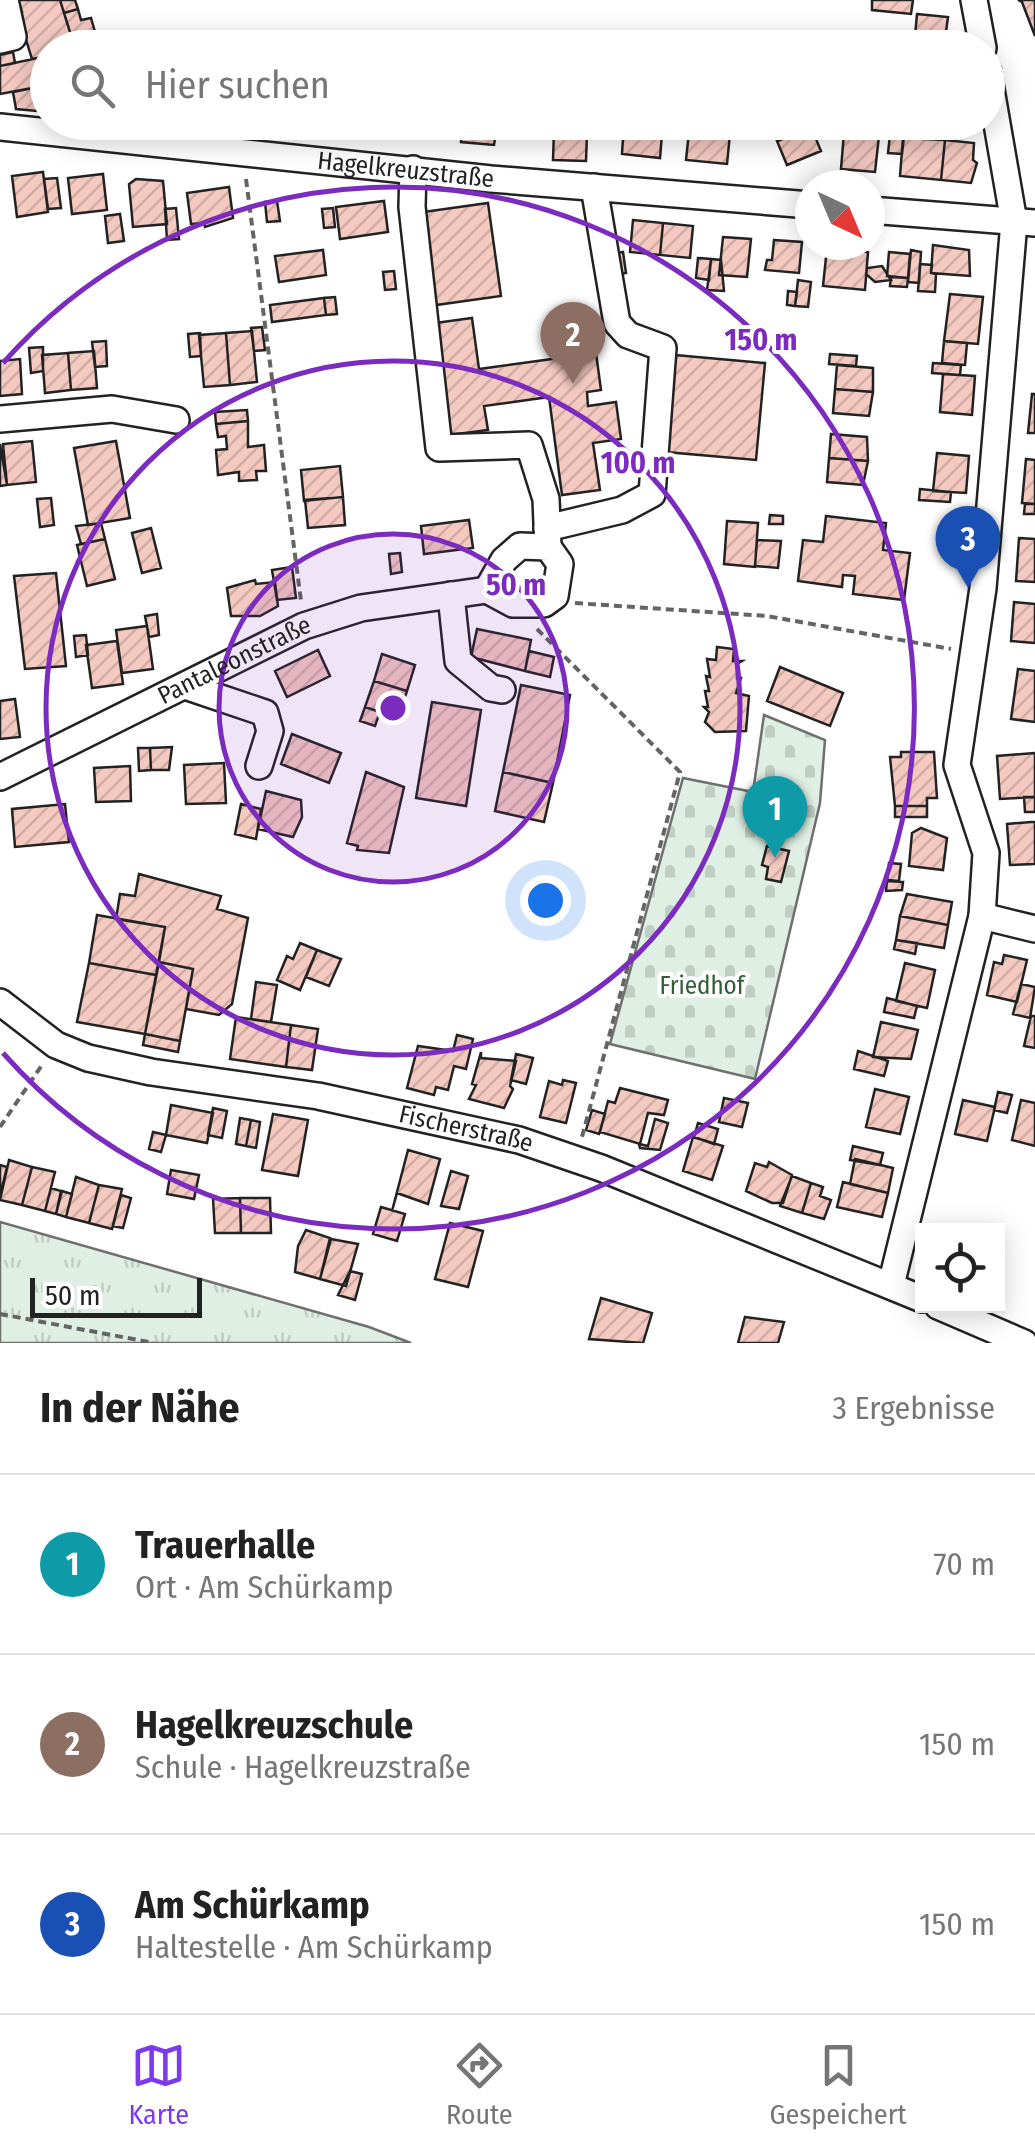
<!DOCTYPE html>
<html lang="de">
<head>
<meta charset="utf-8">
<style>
	:root { --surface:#fff; --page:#f6f6f6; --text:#222; --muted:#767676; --line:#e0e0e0; --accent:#7c3aed }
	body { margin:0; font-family:"Fira Sans Condensed",sans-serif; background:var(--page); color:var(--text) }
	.controls { position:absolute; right:30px; bottom:30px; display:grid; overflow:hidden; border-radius:0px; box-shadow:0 5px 25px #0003 }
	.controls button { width:90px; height:90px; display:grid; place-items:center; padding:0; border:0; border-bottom:2px solid var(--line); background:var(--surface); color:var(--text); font:50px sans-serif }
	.compass { position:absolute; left:795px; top:170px; width:90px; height:90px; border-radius:50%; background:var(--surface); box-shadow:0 5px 25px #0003; rotate:136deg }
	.scale { position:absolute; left:30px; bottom:25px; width:172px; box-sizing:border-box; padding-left:10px; border:5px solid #222; border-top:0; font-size:28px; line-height:35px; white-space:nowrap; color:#222; -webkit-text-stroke:8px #fff; paint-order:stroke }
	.you { position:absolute; left:545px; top:900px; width:35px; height:35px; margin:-25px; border:8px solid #fff; border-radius:50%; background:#1a73e8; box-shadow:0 0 0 15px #1a73e833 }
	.badge { display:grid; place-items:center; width:65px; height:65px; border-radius:50%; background:var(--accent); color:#fff; font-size:32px; font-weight:700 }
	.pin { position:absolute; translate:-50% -82px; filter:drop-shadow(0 2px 5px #0008) }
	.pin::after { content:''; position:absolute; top:52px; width:35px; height:30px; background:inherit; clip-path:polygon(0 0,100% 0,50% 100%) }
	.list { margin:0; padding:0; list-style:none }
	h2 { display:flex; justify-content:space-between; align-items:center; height:130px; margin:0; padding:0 40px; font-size:42px }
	h2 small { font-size:32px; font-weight:400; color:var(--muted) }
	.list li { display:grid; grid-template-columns:65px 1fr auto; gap:30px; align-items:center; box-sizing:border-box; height:180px; padding:0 40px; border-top:2px solid var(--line) }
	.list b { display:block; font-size:38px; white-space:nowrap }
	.list p { margin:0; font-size:32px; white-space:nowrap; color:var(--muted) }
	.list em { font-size:32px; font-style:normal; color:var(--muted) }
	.icon { flex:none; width:55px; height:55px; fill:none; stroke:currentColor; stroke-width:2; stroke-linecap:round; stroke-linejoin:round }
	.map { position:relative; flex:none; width:1035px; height:1343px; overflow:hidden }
	.search { position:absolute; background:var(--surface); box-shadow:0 5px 25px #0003; left:30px; right:30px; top:30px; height:110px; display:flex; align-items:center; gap:25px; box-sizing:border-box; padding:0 35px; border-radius:55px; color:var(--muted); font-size:38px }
	.sheet { height:670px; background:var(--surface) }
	nav { display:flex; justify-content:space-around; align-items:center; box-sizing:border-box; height:140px; border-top:2px solid var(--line); background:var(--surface); font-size:28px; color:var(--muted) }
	nav a { display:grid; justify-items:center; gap:5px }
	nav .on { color:var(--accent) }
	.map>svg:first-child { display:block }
	.grass { fill:url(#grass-tufts); stroke:#6f6f6f; stroke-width:2.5 }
	.cemetery { fill:url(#cemetery-stones); stroke:#6f6f6f; stroke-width:2.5 }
	.building { fill:url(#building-hatch); stroke:#222; stroke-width:2.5 }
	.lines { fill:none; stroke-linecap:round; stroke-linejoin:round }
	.minor-casing { stroke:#222; stroke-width:30 }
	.path { stroke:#646464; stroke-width:4; stroke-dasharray:8 5; stroke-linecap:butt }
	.minor { stroke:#fff; stroke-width:25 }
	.ring { fill:none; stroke:#7b2cbf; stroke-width:5 }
	.labels { text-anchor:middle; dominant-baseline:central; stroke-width:8; stroke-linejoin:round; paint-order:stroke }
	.street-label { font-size:25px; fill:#222; stroke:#fff }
	.park-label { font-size:25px; fill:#2f5e38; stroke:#fff }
	.centre { fill:#7b2cbf; stroke:#fff; stroke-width:5 }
	.ring-label { font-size:30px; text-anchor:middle; font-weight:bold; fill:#7b2cbf; stroke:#fff; stroke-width:8; stroke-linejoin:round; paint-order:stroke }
</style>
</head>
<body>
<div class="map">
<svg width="1035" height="1343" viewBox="0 0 1035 1343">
	<defs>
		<pattern id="grass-tufts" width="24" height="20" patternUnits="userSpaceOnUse" patternTransform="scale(2.5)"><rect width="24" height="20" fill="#e0efe3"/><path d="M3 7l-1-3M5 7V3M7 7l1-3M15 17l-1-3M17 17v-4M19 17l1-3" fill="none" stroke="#c0cdc2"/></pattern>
		<pattern id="cemetery-stones" width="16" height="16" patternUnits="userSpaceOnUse" patternTransform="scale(2.5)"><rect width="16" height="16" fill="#e0efe3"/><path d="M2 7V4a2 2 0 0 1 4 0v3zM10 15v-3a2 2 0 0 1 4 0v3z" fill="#c0cdc2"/></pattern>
		<pattern id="building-hatch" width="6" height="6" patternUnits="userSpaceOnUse" patternTransform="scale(2.5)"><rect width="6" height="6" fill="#f3c9c0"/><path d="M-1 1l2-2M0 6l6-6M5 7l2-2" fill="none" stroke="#d0aca5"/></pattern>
	</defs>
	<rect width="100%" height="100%" fill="#fff"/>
	<path class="grass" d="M0 1222 369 1327 411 1343H0Z"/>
	<path class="cemetery" d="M764 715 825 740 820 803 755 1079 610 1044 683 778 753 792Z"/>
	<path class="building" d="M18 0H60L75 48H48V56L32 59 18 14 22 12Z
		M60 0H75L78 9 64 13Z
		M872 0H913L911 14 872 10Z
		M1018 0H1035V36L1022 2Z
		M78 9 81 20 91 18 97 39 82 48H75L64 13Z
		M917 14 948 17 945 39 915 36Z
		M13 52 15 63 0 66V55Z
		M47 56 48 85 0 94V66Z
		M48 85V112L16 109 13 92Z
		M206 122H236L235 130 206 127Z
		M261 122H295L294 135 260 132Z
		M323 122H345L344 129 323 127Z
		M345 122H366L365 131 344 129Z
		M463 122H502L501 133 496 132 494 145 461 142Z
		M555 122H582V133L554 131Z
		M624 122H663L660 158 622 154Z
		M663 122H678L677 134 662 132Z
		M690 122H709L708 132 730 134 727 164 686 160Z
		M729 122H753L755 127 735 135Z
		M770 122H793L797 132 778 141Z
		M846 122H863L862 135 845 133Z
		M891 126 905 128 902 154 888 153Z
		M811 127 821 151 787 165 777 141Z
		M554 131 587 133 586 161 553 160Z
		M844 133 879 136 875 172 841 169Z
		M903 138 945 140 941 180 900 176Z
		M945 140 974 143 973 160 977 163 971 183 941 180Z
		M43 172 48 212 17 217 12 176Z
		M103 174 107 210 72 214 68 178Z
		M57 178 61 208 48 209 44 179Z
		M136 179 163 181 167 224 133 227 129 184Z
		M229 187 233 218 205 227 204 223 191 224 187 193Z
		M277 201 280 221 267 222 265 202Z
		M384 201 388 232 340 239 336 207Z
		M488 203 501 296 429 306 416 213Z
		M176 208 179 239 167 240 165 209Z
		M333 208 335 227 324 228 322 209Z
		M120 214 124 241 108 243 105 216Z
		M633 220 663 223 660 255 630 252Z
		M663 223 693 226 690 258 660 255Z
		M723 237 751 239 747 277 719 275Z
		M774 240 802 242 799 273 765 270 767 260H772Z
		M933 245 969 250 970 276 931 273Z
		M827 248 868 252 865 290 823 286Z
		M323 250 326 275 279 282 275 256Z
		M911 250 921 252 919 283 908 282Z
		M623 252 626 273 613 275 610 254Z
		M889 252 910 254 908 278 887 276Z
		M698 258 711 259 709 280 696 278Z
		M711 259 721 260 724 291 707 290Z
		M920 264 932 265 931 273 936 274 935 292 918 291Z
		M882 266 891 280 875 282 866 274 867 268Z
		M394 271 396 289 385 290 383 272Z
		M891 277 908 278 907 287 890 286Z
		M798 280 811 282 808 307 795 306Z
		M788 291 797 292 795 306 787 305Z
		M950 294 983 297 978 344 944 341Z
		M335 297 337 314 326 315 324 298Z
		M324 298 326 315 272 322 270 305Z
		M472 318 479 369 596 353 601 390 587 392 588 406 616 402 621 439 593 443 600 490 562 495 549 397 484 406 488 430 450 435 435 323Z
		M262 327 265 350 254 351 251 328Z
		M252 331 257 382 230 385 226 333Z
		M200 333 201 356 190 357 188 334Z
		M226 333 230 385 204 387 199 335Z
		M106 341 107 366 95 367 92 342Z
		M944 341 967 343 965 365 942 363Z
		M43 347V371L31 373 29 348Z
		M94 351 97 388 71 390 68 353Z
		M68 353 71 390 45 393 42 355Z
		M830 354 857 356 856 366 829 364Z
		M675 355 765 363 756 460 666 452Z
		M20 359 22 394 0 396V361Z
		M933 363 961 365 960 375 932 373Z
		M837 365 873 368V392L835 389Z
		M943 374 975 376 972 415 940 412Z
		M835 389 873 392 869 416 833 413Z
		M1032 394H1035V433H1028Z
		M247 410 248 421 216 424 215 412Z
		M248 421V447L264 445 266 471H256L257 480 239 481V472L218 475 216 450 227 449 226 436 218 437 216 424Z
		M831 434 867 437 868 461 829 458Z
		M32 441 36 482 7 485 3 444Z
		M116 441 130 518 88 525 74 448Z
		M0 444 7 485 0 486Z
		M937 453 969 456 966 493 933 491Z
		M829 458 868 461 863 485 827 482Z
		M1026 459 1035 460V504L1022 503Z
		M340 466 343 497 304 501 301 470Z
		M920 489 951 492 950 502 919 500Z
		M343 497 345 525 308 528 305 500Z
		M51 498 54 525 40 527 37 499Z
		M1025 504H1035V514H1024Z
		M770 515 783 516V524H769Z
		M826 516 886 523 883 550 910 553 904 600 853 594 855 576 843 575 842 587 798 581 803 540 823 542Z
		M469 520 473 548 424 554 421 526Z
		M727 521 758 523 755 567 724 564Z
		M101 523 105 539 81 544 76 526Z
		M151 528 161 568 142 573 132 533Z
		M1019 538 1035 539V582L1016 581Z
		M105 539 115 579 87 586 77 545Z
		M757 540 781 541 778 568 755 566Z
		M400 553 402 572 391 574 389 554Z
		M292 567 296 598 277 600 272 570Z
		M56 573 66 666 25 669 14 576Z
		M255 580 256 584 275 582 278 606 260 616H231L227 588Z
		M1014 602 1035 604V643L1011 641Z
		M157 614 159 635 149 637 145 616Z
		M147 626 153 669 122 673 116 630Z
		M477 629 531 640 525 671 471 657Z
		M86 635 88 655 76 657 74 636Z
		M117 641 123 684 92 688 86 645Z
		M717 647 734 649 733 661H742L737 664V678H741L736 693 749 696 746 731 715 732 705 722 709 712 704 707H708L705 691H709L706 676 710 677 707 659 716 660Z
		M318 650 330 676 287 697 275 671Z
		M529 651 554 657 550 677 525 671Z
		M382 654 415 665 407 691 374 681Z
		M780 667 843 693 830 726 767 701Z
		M1018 669 1035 671V722L1011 719Z
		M374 681 407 691 398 718 365 707Z
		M521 685 570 695 553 783 503 772Z
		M15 699 20 737 0 739V701Z
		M432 702 481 710 466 806 416 798Z
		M365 707 380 712 375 726 360 721Z
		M292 734 341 753 329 783 281 764Z
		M172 747 169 770H151L150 748Z
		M138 748H150L151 770 139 771Z
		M901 752H934L937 798H927V806H895L890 757H901Z
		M1035 753V797L1000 799 997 756Z
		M224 763 226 803 186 804 184 765Z
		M130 766 131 801 96 802 94 768Z
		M366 772 404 787 389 853 357 850 358 846 347 843Z
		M503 772 553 783 544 822 495 811Z
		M266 791 301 800 302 817 293 837 258 829Z
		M1024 797H1035V812H1025Z
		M65 804 69 842 15 847 12 809Z
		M241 804 261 809 256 839 235 834Z
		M895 806H927V817H895Z
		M1031 822H1035V864L1010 865 1007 824Z
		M921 828 947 838 943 870 909 866 912 833Z
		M767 846 789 851 781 882 766 879 768 867 762 865Z
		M889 863 901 864 899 881 887 880Z
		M139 874 221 896 217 909 248 918 232 1004 219 1015 186 1009 193 969 159 962 165 927 116 919 120 894 135 896Z
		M887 881 903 882 902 890 886 891Z
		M907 894 952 902 948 925 900 916Z
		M97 915 165 927 156 975 89 963Z
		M900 916 948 925 944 948 896 940Z
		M896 940 917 943 915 954 894 949Z
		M300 943 317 950 300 990 277 980 287 956 293 959Z
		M317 950 341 959 329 986 306 977Z
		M1004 955 1027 960 1017 1002 987 995 994 962 1002 964Z
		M159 962 193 969 180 1041 145 1034Z
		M89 963 156 975 145 1034 77 1022Z
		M905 963 935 970 927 1008 896 1001Z
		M256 982 277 985 271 1022 251 1019Z
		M1021 984 1035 987 1030 1018 1013 1014Z
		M887 998 917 1006 914 1018 884 1012Z
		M1031 1016H1035V1048L1024 1046Z
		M236 1017 291 1025 286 1067 230 1059Z
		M881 1022 918 1030 911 1059 873 1057Z
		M291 1025 318 1029 312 1070 286 1067Z
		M145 1034 180 1041 178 1052 143 1045Z
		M457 1035 473 1039 466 1069 454 1066 448 1090 436 1087 434 1095 407 1088 418 1046 453 1051Z
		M858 1051 888 1061 884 1076 854 1069Z
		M481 1052V1058L516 1061 510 1086 513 1089 504 1108 469 1099 476 1085 472 1084Z
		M516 1054 533 1058 526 1084 511 1080Z
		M563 1080 576 1083 566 1123 540 1117 549 1081 562 1085Z
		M620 1088 668 1100 664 1115 648 1113 640 1144 600 1132 608 1101 615 1103Z
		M875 1089 909 1097 900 1134 866 1127Z
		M998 1092 1012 1095 1007 1113 994 1110Z
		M724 1098 748 1103 742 1127 719 1122Z
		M963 1100 995 1107 987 1141 955 1134Z
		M1021 1100 1035 1103V1146L1012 1140Z
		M171 1105 213 1113 207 1143 166 1135Z
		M213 1108 227 1111 222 1138 208 1135Z
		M592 1110 605 1114 599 1134 586 1130Z
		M273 1114 308 1120 298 1176 262 1170Z
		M240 1118 251 1120 246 1146 236 1144Z
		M655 1119 668 1123 660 1150 640 1148 639 1144 648 1146Z
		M251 1120 260 1122 256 1148 246 1146Z
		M698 1123 718 1129 714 1144 694 1137Z
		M153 1132 166 1135 161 1152 149 1149Z
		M693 1137 723 1146 712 1180 683 1171Z
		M853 1146 883 1153 880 1165 850 1160Z
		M408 1150 440 1159 428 1204 397 1193 392 1211Z
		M855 1159 893 1168 888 1193 850 1184Z
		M9 1160 32 1167 22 1205 0 1200Z
		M769 1162 792 1175 783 1203H772L746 1191 755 1163 767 1167Z
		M0 1165 7 1167 0 1196Z
		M32 1167 55 1172 45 1211 22 1205Z
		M171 1170 199 1175 194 1199 167 1194Z
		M451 1171 468 1176 459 1209 441 1206Z
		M792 1176 811 1183 802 1213 780 1206Z
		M76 1177 99 1185 89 1223 66 1217Z
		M843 1182 888 1193 882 1217 837 1207Z
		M811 1183 823 1187 820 1196 831 1200 824 1219 802 1213Z
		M99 1185 122 1189 112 1229 89 1223Z
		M51 1188 61 1191 56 1214 45 1211Z
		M62 1191 72 1194 66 1217 56 1214Z
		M121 1195 131 1198 123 1228 113 1226Z
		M240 1198H270L271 1233H241Z
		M240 1198 241 1233H215L213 1199Z
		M381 1207 405 1214 397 1241 373 1234Z
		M450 1223 483 1231 468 1287 435 1279Z
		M306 1230 330 1238 320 1279 295 1272 298 1246Z
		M331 1239 358 1244 346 1286 320 1279Z
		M350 1271 362 1274 355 1300 338 1295Z
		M601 1298 652 1313 643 1343 589 1339Z
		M745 1317 784 1322 778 1343H738Z"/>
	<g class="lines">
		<g class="minor-casing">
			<g id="minor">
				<path d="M974 0 983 48"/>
				<path d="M0 40 13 37 5 0"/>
				<path id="s1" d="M0 127 491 179 810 205"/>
				<path d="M413 169 412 207 439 448 529 445 546 499 548 547"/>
				<path d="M870 210 1035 223"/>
				<path d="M0 419 112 409 176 420"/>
				<path d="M547 528 622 510 652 494 663 348 628 335 617 323 594 187"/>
				<path d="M520 546 548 547 560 564 555 596 544 604H513L487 590 504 560Z"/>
				<path d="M451 595 458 661 491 688 502 690"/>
				<path d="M185 686 265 713 270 731 259 766"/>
				<path id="s2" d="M0 777 304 626 361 608 487 590"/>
				<path d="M982 916 1035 929"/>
				<path id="s3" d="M0 1002 56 1045 88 1058 151 1072 318 1096 519 1140 601 1168 922 1299"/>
				<path d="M891 1285 982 916 986 853 957 765 983 588 1014 222 988 72"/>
				<path d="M938 1306 1024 1343"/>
			</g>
		</g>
		<path class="path" d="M246 179 301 601
			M575 603 767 616 951 649
			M537 629 680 772 582 1137
			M0 1127 42 1065
			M0 1314 154 1343"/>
		<use href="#minor" class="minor"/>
	</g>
	<circle cx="393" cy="708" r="174" fill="#7b2cbf" fill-opacity=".12"/>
	<g class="ring">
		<circle cx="393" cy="708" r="174"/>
		<circle cx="393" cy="708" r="347"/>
		<path d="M3 363A521 521 0 1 1 3 1053"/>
	</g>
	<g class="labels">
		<g class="street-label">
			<text stroke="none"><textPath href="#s1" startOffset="408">Hagelkreuzstraße</textPath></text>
			<text stroke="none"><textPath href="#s2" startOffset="262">Pantaleonstraße</textPath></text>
			<text stroke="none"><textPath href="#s3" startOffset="490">Fischerstraße</textPath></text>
		</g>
		<g class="park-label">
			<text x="702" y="986">Friedhof</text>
		</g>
	</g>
	<circle cx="393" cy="708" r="15" class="centre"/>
	<g class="ring-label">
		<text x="761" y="350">150 m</text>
		<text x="638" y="473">100 m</text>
		<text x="516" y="595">50 m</text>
	</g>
</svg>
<div class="controls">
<button><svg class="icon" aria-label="locate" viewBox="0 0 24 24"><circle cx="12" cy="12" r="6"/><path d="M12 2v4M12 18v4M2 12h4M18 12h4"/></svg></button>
</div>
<svg class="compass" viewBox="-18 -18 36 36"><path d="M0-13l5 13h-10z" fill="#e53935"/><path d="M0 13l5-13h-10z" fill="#767676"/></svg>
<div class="scale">50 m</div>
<div class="you"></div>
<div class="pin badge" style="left:775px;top:858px;background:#0f9aa8">1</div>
<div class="pin badge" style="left:573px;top:384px;background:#8d6e63">2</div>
<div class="pin badge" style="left:968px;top:588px;background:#1a4fb4">3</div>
<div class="search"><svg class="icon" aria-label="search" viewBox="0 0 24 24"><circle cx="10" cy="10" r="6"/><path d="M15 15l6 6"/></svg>Hier suchen</div>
</div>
<section class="sheet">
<h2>In der Nähe<small>3 Ergebnisse</small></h2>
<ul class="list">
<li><span class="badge" style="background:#0f9aa8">1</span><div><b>Trauerhalle</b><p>Ort · Am Schürkamp</p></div><em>70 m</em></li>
<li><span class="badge" style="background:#8d6e63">2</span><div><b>Hagelkreuzschule</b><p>Schule · Hagelkreuzstraße</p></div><em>150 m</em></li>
<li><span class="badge" style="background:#1a4fb4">3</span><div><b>Am Schürkamp</b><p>Haltestelle · Am Schürkamp</p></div><em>150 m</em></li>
</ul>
</section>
<nav>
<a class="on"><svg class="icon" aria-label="map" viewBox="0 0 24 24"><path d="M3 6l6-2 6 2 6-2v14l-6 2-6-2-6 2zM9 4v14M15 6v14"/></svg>Karte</a>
<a><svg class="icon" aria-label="directions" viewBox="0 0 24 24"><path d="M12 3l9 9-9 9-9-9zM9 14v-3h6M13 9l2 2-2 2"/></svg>Route</a>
<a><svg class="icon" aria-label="saved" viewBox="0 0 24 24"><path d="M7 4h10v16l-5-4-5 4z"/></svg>Gespeichert</a>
</nav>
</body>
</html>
